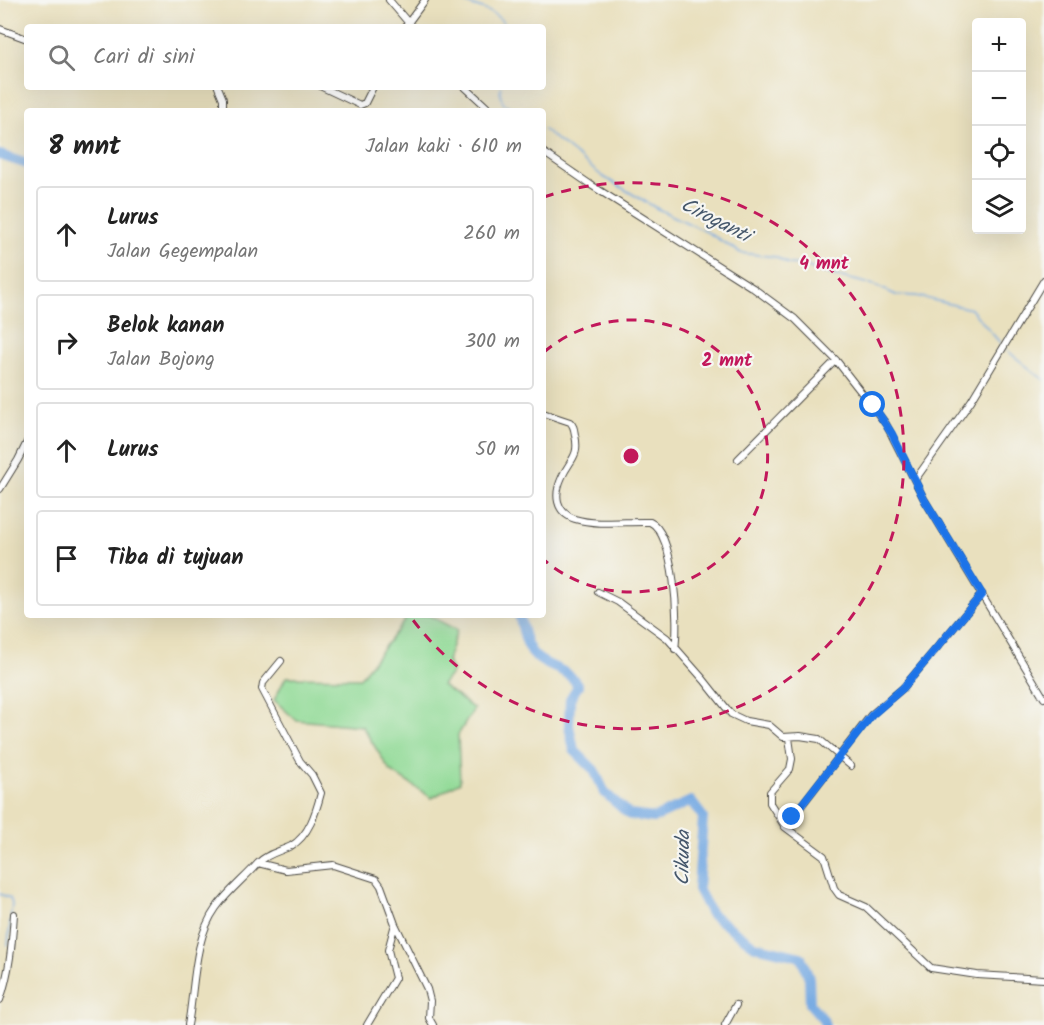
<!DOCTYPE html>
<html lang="id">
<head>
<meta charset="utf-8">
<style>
	:root { --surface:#fff; --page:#f2f2f2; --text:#222; --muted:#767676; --line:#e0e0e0 }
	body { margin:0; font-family:Kalam,sans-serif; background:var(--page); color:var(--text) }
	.controls { position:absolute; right:18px; top:18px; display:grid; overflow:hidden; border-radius:6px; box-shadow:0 6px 24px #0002 }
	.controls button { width:54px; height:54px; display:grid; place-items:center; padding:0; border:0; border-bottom:2px solid var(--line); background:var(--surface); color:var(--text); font:30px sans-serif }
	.stop { position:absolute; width:18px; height:18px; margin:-14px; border:4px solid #1a73e8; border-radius:50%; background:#fff }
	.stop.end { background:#1a73e8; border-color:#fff; box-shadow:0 2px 6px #0008 }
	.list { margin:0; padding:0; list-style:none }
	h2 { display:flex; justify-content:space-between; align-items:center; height:78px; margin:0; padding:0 24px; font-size:26px }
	h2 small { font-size:20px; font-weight:400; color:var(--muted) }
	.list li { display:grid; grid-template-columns:39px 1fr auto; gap:18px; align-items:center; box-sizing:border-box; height:96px; margin:0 12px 12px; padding:0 12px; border:2px solid var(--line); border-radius:6px }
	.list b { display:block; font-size:22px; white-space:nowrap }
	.list p { margin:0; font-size:20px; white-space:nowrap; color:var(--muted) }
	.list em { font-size:20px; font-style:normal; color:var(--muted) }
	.icon { flex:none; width:33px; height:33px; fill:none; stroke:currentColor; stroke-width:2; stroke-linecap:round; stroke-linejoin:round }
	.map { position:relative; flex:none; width:1044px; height:1025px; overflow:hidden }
	.search { position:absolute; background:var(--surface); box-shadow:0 6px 24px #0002; left:24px; top:24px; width:522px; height:66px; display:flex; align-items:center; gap:15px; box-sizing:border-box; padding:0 21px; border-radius:6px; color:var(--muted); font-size:22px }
	.panel { position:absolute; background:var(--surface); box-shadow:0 6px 24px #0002; left:24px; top:108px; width:522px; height:510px; border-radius:6px }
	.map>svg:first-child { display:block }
	.green { fill:#91da96; stroke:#5e8260; stroke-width:1.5 }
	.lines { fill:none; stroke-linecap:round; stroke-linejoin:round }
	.stream { stroke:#75a9e2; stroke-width:1.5 }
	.river { stroke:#75a9e2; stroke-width:10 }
	.minor-casing { stroke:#484641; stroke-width:8 }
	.minor { stroke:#fff; stroke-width:6 }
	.route { stroke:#1a73e8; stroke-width:8 }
	.ring { fill:none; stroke:#c2185b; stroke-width:3; stroke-dasharray:10 8 }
	.labels { text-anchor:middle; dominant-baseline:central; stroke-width:4.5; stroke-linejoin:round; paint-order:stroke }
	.water-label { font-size:20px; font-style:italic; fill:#45576b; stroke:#f6f6f2 }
	.centre { fill:#c2185b; stroke:#f6f6f2; stroke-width:3 }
	.ring-label { font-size:18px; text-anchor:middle; font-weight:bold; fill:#c2185b; stroke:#f6f6f2; stroke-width:4.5; stroke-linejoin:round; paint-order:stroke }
</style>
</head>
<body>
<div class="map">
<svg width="1044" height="1025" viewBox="0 0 1044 1025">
	<rect width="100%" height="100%" fill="#f6f6f2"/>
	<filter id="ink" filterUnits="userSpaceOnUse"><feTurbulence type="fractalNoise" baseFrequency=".0167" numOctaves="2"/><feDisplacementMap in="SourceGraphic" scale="12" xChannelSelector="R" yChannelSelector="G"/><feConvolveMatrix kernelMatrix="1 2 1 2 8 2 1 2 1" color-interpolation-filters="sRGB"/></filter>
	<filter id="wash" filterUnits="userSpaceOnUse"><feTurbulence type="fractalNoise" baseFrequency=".008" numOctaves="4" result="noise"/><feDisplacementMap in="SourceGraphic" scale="24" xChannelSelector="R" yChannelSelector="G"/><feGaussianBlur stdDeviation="1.35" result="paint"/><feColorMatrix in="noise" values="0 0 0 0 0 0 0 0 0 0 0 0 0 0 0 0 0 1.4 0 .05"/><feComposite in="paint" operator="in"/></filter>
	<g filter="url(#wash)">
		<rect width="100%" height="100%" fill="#e9e0be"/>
		<path class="green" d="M409 615H428L457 630 447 661 453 671 442 685 474 709 458 735 460 782 432 798 390 771 362 726 296 720 274 700 286 677 360 678Z"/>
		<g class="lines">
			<path class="stream" d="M460 0C479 11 493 7 507 27
				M526 27H528
				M501 87 500 92 503 103 518 111
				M543 129 602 176 656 208 707 232 741 253 776 257 788 264 805 265 817 271 874 285 896 295 916 296 971 309 1002 345
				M1005 349 1044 380
				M0 894 10 898 12 904 8 945"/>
			<path class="river" d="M0 155 27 164
				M519 615C523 628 525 646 535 656 548 669 569 668 578 686L570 699 569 726 574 750 594 770 605 793 630 815 654 818 691 801 703 817 698 889 711 914 755 946 801 957 809 978 810 1004 823 1019 825 1025"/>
		</g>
	</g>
	<g filter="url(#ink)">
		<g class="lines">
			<g class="minor-casing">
				<path id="minor" d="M389 0 412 27
					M405 27 425 0
					M0 29 27 39
					M218 87 223 99V111
					M322 87 360 105 365 103 373 87
					M465 87 491 111
					M543 152 591 185 753 288 795 319 836 360 886 424 924 499 1044 698
					M543 413 570 422C574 426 574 429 575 435 580 457 570 459 562 477 554 494 555 512 575 519 598 526 626 521 650 522 675 533 679 624 675 649
					M738 459 836 360
					M915 480 971 401 1044 280
					M0 489 18 460 27 442
					M598 592 618 602 667 638 704 680 731 714 746 721 769 725 783 737 800 736 819 739 851 766
					M789 738 792 759 790 769 770 792V803L785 827 824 856 834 888 839 895 866 907 931 968 977 975 1044 979
					M785 827 871 715 903 688 982 594
					M258 863C268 853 279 852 291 846 309 836 316 812 321 793L312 775 300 761 262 689 263 683 281 661
					M395 924 427 989 430 1001 429 1018 433 1025
					M0 1000C10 971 12 944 14 914
					M188 1025C195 988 193 940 216 908 228 891 245 878 258 863L286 870 333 865 376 879 381 886 395 924 388 950 395 978 367 1025
					M725 1025 736 1005"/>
			</g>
			<use href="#minor" class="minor"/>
		</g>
	</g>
	<g class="lines" filter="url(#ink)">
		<path class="route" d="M792 817 872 715 903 688 982 594 924 499 892 434 873 405"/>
	</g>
	<g class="ring">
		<path d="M544 352A136 136 0 1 1 544 560"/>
		<path d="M544 197A273 273 0 1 1 410 616"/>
	</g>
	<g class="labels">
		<g class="water-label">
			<text transform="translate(715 221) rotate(27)">Ciroganti</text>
			<text transform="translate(684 858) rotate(-89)">Cikuda</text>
		</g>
	</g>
	<circle cx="631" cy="456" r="9" class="centre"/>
	<g class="ring-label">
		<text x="824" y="269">4 mnt</text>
		<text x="727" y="366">2 mnt</text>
	</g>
</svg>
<div class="controls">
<button>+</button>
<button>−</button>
<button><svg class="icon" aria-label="locate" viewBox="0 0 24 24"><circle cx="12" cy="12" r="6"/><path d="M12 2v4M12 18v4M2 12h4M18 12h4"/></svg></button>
<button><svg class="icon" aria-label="layers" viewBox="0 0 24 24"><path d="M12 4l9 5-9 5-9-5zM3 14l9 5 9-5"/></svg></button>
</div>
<div class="stop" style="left:873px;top:405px"></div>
<div class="stop end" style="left:792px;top:817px"></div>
<div class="search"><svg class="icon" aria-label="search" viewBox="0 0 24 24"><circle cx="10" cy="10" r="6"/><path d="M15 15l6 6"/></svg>Cari di sini</div>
<section class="panel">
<h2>8 mnt<small>Jalan kaki · 610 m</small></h2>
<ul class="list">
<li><svg class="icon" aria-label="ahead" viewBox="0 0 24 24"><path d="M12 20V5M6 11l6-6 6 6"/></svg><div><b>Lurus</b><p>Jalan Gegempalan</p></div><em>260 m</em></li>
<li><svg class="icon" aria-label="right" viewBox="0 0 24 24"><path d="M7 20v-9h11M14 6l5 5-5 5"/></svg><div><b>Belok kanan</b><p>Jalan Bojong</p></div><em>300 m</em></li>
<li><svg class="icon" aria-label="ahead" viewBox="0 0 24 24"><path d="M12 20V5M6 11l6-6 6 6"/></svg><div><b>Lurus</b></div><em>50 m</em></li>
<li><svg class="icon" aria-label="arrive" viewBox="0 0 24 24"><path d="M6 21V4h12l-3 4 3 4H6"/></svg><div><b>Tiba di tujuan</b></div></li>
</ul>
</section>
</div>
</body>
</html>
